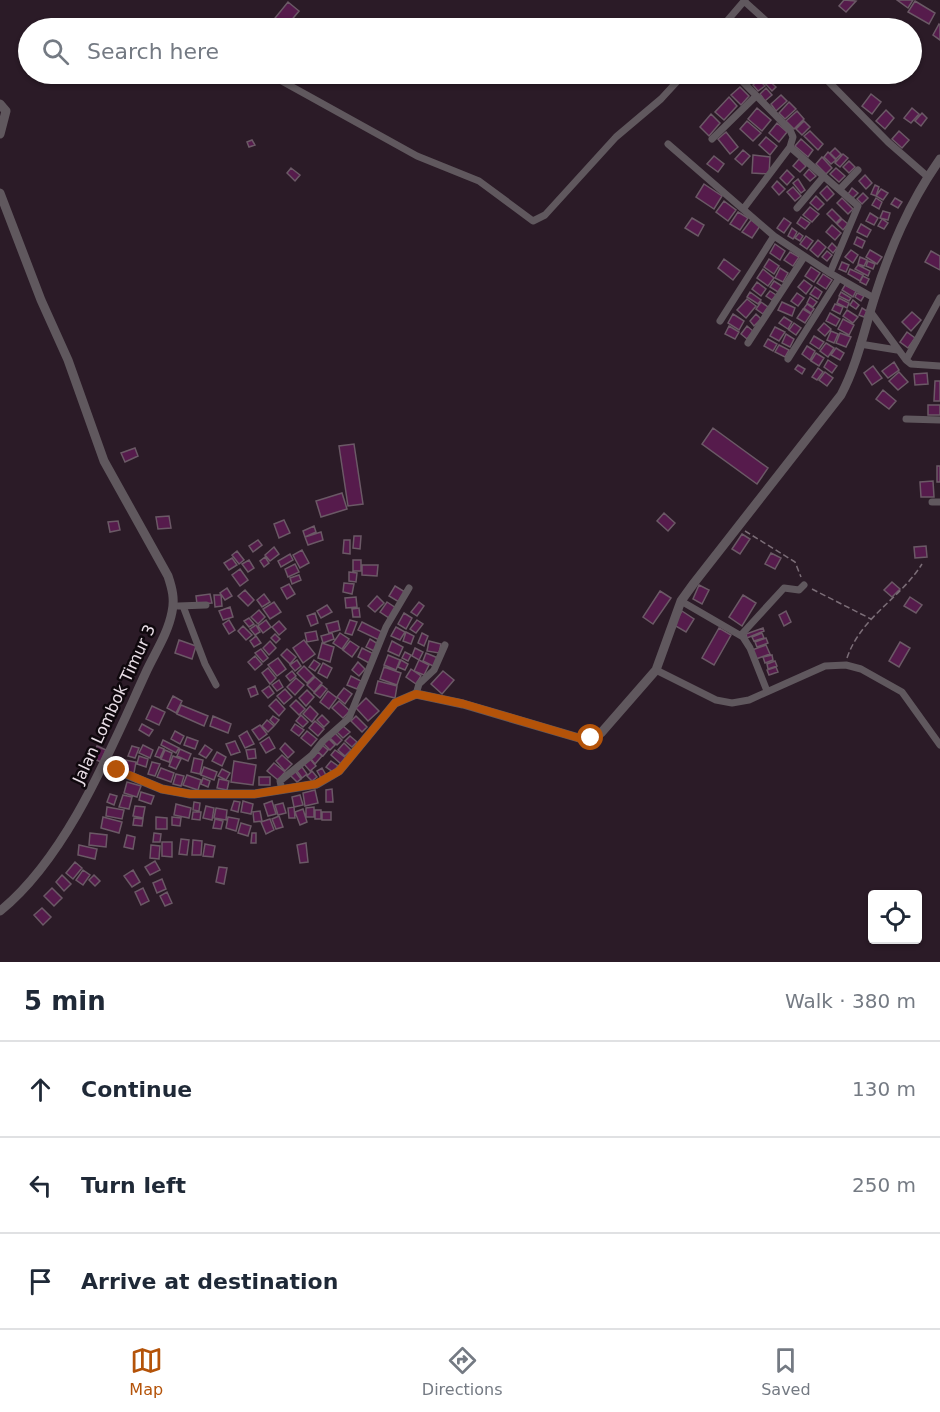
<!DOCTYPE html>
<html lang="en">
<head>
<meta charset="utf-8">
<style>
	:root { --surface:#fff; --page:#f6f6f7; --text:#1f2937; --muted:#747a83; --line:#e0e1e3; --accent:#b45309 }
	body { margin:0; font-family:"DejaVu Sans",sans-serif; background:var(--page); color:var(--text) }
	.controls { position:absolute; right:18px; bottom:18px; display:grid; overflow:hidden; border-radius:6px; box-shadow:0 2px 4px #0004 }
	.controls button { width:54px; height:54px; display:grid; place-items:center; padding:0; border:0; border-bottom:2px solid var(--line); background:var(--surface); color:var(--text); font:30px sans-serif }
	.stop { position:absolute; width:18px; height:18px; margin:-14px; border:4px solid #b45309; border-radius:50%; background:#fff }
	.stop.end { background:#b45309; border-color:#fff; box-shadow:0 2px 6px #0008 }
	.list { margin:0; padding:0; list-style:none }
	h2 { display:flex; justify-content:space-between; align-items:center; height:78px; margin:0; padding:0 24px; font-size:26px }
	h2 small { font-size:20px; font-weight:400; color:var(--muted) }
	.list li { display:grid; grid-template-columns:39px 1fr auto; gap:18px; align-items:center; box-sizing:border-box; height:96px; padding:0 24px; border-top:2px solid var(--line) }
	.list b { display:block; font-size:22px; white-space:nowrap }
	.list em { font-size:20px; font-style:normal; color:var(--muted) }
	.icon { flex:none; width:33px; height:33px; fill:none; stroke:currentColor; stroke-width:2; stroke-linecap:round; stroke-linejoin:round }
	.map { position:relative; flex:none; width:940px; height:962px; overflow:hidden }
	.search { position:absolute; background:var(--surface); box-shadow:0 2px 4px #0004; left:18px; right:18px; top:18px; height:66px; display:flex; align-items:center; gap:15px; box-sizing:border-box; padding:0 21px; border-radius:33px; color:var(--muted); font-size:22px }
	.sheet { height:366px; background:var(--surface) }
	nav { display:flex; justify-content:space-around; align-items:center; box-sizing:border-box; height:84px; border-top:2px solid var(--line); background:var(--surface); font-size:16px; color:var(--muted) }
	nav a { display:grid; justify-items:center; gap:3px }
	nav .on { color:var(--accent) }
	.map>svg:first-child { display:block }
	.building { fill:#561b4c; stroke:#6b5966; stroke-width:1.5 }
	.lines { fill:none; stroke-linecap:round; stroke-linejoin:round }
	.path { stroke:#7b6d77; stroke-width:1.5; stroke-dasharray:6 3; stroke-linecap:butt }
	.minor { stroke:#60585e; stroke-width:7 }
	.tertiary { stroke:#60585e; stroke-width:9 }
	.route { stroke:#b45309; stroke-width:8 }
	.labels { text-anchor:middle; dominant-baseline:central; stroke-width:5; stroke-linejoin:round; paint-order:stroke }
	.street-label { font-size:16px; fill:#e9dee6; stroke:#0f080d }
</style>
</head>
<body>
<div class="map">
<svg width="940" height="962" viewBox="0 0 940 962">
	<rect width="100%" height="100%" fill="#2b1b27"/>
	<path class="building" d="M844 0 856 1 846 12 839 6Z
		M897 0H913L908 8Z
		M915 1 935 13 929 24 908 12Z
		M288 2 299 11 285 28H267Z
		M939 24 940 25V40L933 35Z
		M766 78 776 87 772 91 763 81Z
		M759 80 765 86 758 91 753 85Z
		M740 87 749 96 741 105 731 95Z
		M766 88 772 95 765 101 760 94Z
		M871 94 881 102 872 114 862 106Z
		M781 95 787 101 776 111 771 104Z
		M729 97 737 106 724 120 715 112Z
		M789 102 796 109 785 119 779 113Z
		M757 108 771 120 762 131 748 119Z
		M912 108 919 114 911 123 904 118Z
		M886 110 894 118 885 129 876 121Z
		M797 111 804 119 794 129 786 121Z
		M922 113 927 118 921 126 915 121Z
		M711 114 720 123 709 136 700 127Z
		M747 121 761 133 753 141 740 129Z
		M804 121 810 127 802 135 796 129Z
		M777 123 787 132 779 142 769 133Z
		M810 131 823 144 818 150 804 136Z
		M899 131 909 140 902 148 892 139Z
		M726 132 738 147 730 154 718 139Z
		M766 137 777 146 770 155 759 145Z
		M801 139 813 150 808 157 795 146Z
		M252 140 255 145 249 147 247 142Z
		M835 148 841 154 836 159 830 153Z
		M743 150 750 156 742 165 735 159Z
		M828 152 836 160 831 164 824 157Z
		M843 154 848 158 840 167 835 163Z
		M753 155 770 157 769 174 752 173Z
		M714 156 724 164 718 172 707 164Z
		M822 157 832 168 826 174 816 164Z
		M799 159 806 166 800 172 793 166Z
		M849 161 855 167 849 173 843 167Z
		M291 168 300 175 295 181 287 173Z
		M836 168 845 176 839 182 830 174Z
		M809 169 816 176 810 181 804 175Z
		M787 170 794 177 787 185 780 178Z
		M865 175 872 183 866 189 859 181Z
		M798 179 805 190 801 193 793 183Z
		M777 181 785 189 779 195 772 187Z
		M704 184 722 196 714 209 696 197Z
		M875 185 879 187 876 196 871 194Z
		M827 186 834 194 827 201 820 193Z
		M793 187 801 196 795 201 787 192Z
		M852 188 858 193 853 198 848 194Z
		M881 189 888 193 883 200 876 196Z
		M863 193 868 198 862 204 857 199Z
		M816 196 824 204 818 210 810 203Z
		M842 198 853 209 848 214 837 203Z
		M876 198 882 202 879 209 872 205Z
		M895 198 902 202 898 208 891 204Z
		M724 201 736 210 728 221 716 212Z
		M810 207 819 214 812 222 803 215Z
		M832 209 841 218 836 223 827 214Z
		M883 211 890 213 888 220 880 218Z
		M738 212 748 218 740 230 730 224Z
		M870 213 878 218 874 225 866 221Z
		M801 217 810 223 805 229 797 223Z
		M692 218 704 225 698 236 685 228Z
		M784 218 791 223 784 233 777 228Z
		M842 219 848 224 843 230 837 224Z
		M882 219 888 223 884 229 878 226Z
		M751 220 760 226 752 238 742 232Z
		M861 224 871 230 867 237 857 232Z
		M832 225 841 233 835 240 826 232Z
		M792 228 797 232 793 239 788 236Z
		M799 233 803 236 800 241 795 238Z
		M806 236 813 241 807 249 800 244Z
		M857 237 865 241 862 248 854 244Z
		M818 240 826 247 818 257 810 250Z
		M832 243 837 248 833 253 828 248Z
		M775 244 785 251 780 260 770 253Z
		M851 250 858 255 853 263 845 257Z
		M870 250 882 257 877 264 866 257Z
		M827 251 832 255 827 261 822 257Z
		M931 251 940 256V270L925 262Z
		M790 252 799 257 793 266 784 260Z
		M860 257 867 260 864 266 858 264Z
		M724 259 740 271 733 280 718 268Z
		M769 259 779 266 774 274 764 267Z
		M868 261 875 264 873 269 866 266Z
		M842 262 849 265 846 272 839 269Z
		M858 265 870 271 868 276 855 269Z
		M811 267 820 273 814 282 805 276Z
		M780 268 788 273 783 282 775 278Z
		M763 269 774 278 768 286 757 278Z
		M850 269 863 275 860 281 848 274Z
		M823 274 832 280 826 289 817 283Z
		M863 276 869 279 866 285 860 282Z
		M804 280 812 286 806 294 798 287Z
		M774 281 782 286 778 292 770 287Z
		M757 282 766 289 761 296 752 289Z
		M845 285 856 291 853 297 842 290Z
		M815 287 822 292 818 299 810 294Z
		M770 291 776 295 772 300 766 296Z
		M750 292 761 300 758 304 747 297Z
		M841 292 851 298 849 301 839 296Z
		M797 293 804 298 798 306 791 301Z
		M857 293 864 296 861 301 855 297Z
		M810 297 817 302 813 307 807 303Z
		M839 298 849 303 847 308 837 303Z
		M747 299 756 306 746 318 737 310Z
		M853 300 859 305 856 309 850 305Z
		M761 302 768 307 763 314 756 309Z
		M782 302 795 308 792 316 778 310Z
		M807 304 814 309 811 313 804 308Z
		M835 304 843 307 840 314 832 310Z
		M862 308 867 311 864 317 859 315Z
		M803 309 811 314 805 323 797 318Z
		M847 310 858 317 853 323 843 316Z
		M912 312 921 320 911 331 902 322Z
		M830 313 840 319 836 326 826 321Z
		M733 314 744 321 739 330 728 323Z
		M756 314 761 319 754 326 750 321Z
		M784 317 792 322 788 329 779 323Z
		M843 319 854 325 849 335 838 329Z
		M794 323 801 328 796 335 789 330Z
		M824 323 831 329 825 336 818 330Z
		M729 326 739 332 735 339 725 334Z
		M747 326 753 331 747 339 741 334Z
		M775 327 785 332 779 341 770 336Z
		M831 331 838 334 834 343 827 340Z
		M907 332 915 338 908 348 900 342Z
		M840 333 851 337 846 347 836 343Z
		M786 334 794 339 790 347 782 343Z
		M814 336 824 342 819 349 810 343Z
		M768 339 777 344 773 351 764 346Z
		M826 343 834 348 828 357 820 351Z
		M779 345 789 350 785 357 775 352Z
		M807 346 815 351 810 360 802 354Z
		M836 348 844 353 840 360 831 355Z
		M816 353 824 358 819 366 811 361Z
		M828 360 837 366 832 373 824 367Z
		M894 362 899 370 888 378 882 371Z
		M798 365 805 369 802 374 795 369Z
		M873 366 882 378 872 385 864 373Z
		M818 368 823 372 817 380 812 377Z
		M825 372 833 378 827 386 819 380Z
		M899 372 908 382 898 390 889 381Z
		M927 373 928 384 915 385 914 374Z
		M935 381H940V401H934Z
		M883 390 896 401 889 409 876 399Z
		M928 405H940V415H928Z
		M713 428 768 468 757 484 702 444Z
		M354 444 363 504 348 506 339 446Z
		M135 448 138 456 125 462 121 453Z
		M937 466H940V482H937Z
		M933 481 934 497H921L920 482Z
		M342 493 347 509 321 517 316 501Z
		M664 513 675 523 668 531 657 521Z
		M169 516 171 528 158 529 156 517Z
		M284 520 290 533 279 538 274 524Z
		M118 521 120 530 110 532 108 522Z
		M314 526 316 532 305 537 303 531Z
		M321 532 323 540 308 545 305 537Z
		M742 534 750 539 740 554 732 549Z
		M354 536H361L360 549 353 548Z
		M258 540 262 545 253 552 249 546Z
		M344 540H350V554L343 553Z
		M926 546 927 557 915 558 914 547Z
		M274 547 279 554 270 561 265 555Z
		M302 550 309 563 300 568 293 555Z
		M237 551 244 560 239 564 232 555Z
		M771 553 781 558 775 569 765 564Z
		M290 554 293 560 281 567 278 561Z
		M265 557 269 563 264 567 260 561Z
		M232 558 237 565 229 570 224 563Z
		M249 560 254 568 248 572 242 564Z
		M353 560H361V571H353Z
		M295 564 299 572 288 577 285 569Z
		M362 565H378L377 576 362 575Z
		M240 569 248 580 240 586 232 575Z
		M349 572 357 573 356 582 349 581Z
		M299 575 301 580 292 584 290 578Z
		M892 582 900 589 892 597 884 590Z
		M344 583 354 584 352 594 343 592Z
		M289 584 295 594 287 599 281 588Z
		M699 585 709 590 702 604 693 599Z
		M395 586 405 592 399 602 389 596Z
		M227 588 232 596 225 600 220 593Z
		M245 590 254 600 248 606 238 596Z
		M660 591 671 598 653 624 643 617Z
		M210 594 212 603 197 604 196 596Z
		M264 594 270 602 262 607 257 600Z
		M214 595H221L222 606 215 607Z
		M743 595 756 603 742 626 729 617Z
		M377 596 384 603 375 612 368 606Z
		M356 597 357 607 346 608 345 598Z
		M910 597 922 605 916 613 904 606Z
		M274 602 281 612 270 619 263 609Z
		M387 602 396 608 389 618 380 612Z
		M419 602 424 606 417 616 411 612Z
		M327 605 332 612 321 618 317 611Z
		M230 607 233 617 223 620 219 611Z
		M359 608 360 617H353L352 609Z
		M259 610 265 617 258 624 251 617Z
		M682 611 694 619 686 632 674 625Z
		M786 611 791 622 784 626 779 615Z
		M315 613 318 623 311 626 307 616Z
		M404 613 412 618 406 629 398 624Z
		M249 618 254 624 249 627 244 621Z
		M229 620 235 630 229 634 223 624Z
		M266 620 271 627 263 633 258 626Z
		M350 620 357 622 352 635 345 633Z
		M417 620 423 624 416 633 410 629Z
		M279 621 286 629 279 635 272 627Z
		M338 621 340 630 329 633 326 624Z
		M362 622 382 632 379 640 358 630Z
		M256 625 260 632 255 635 250 629Z
		M243 626 252 635 246 640 238 631Z
		M396 627 405 632 400 640 391 636Z
		M719 628 731 635 714 665 702 658Z
		M763 628 764 631 747 638 746 634Z
		M316 631 318 640 307 642 305 633Z
		M406 632 414 636 411 644 403 641Z
		M332 633 334 639 323 643 321 636Z
		M340 633 349 639 342 649 333 643Z
		M422 633 428 636 424 646 418 643Z
		M762 633 764 638 754 641 752 637Z
		M275 634 280 639 276 643 271 638Z
		M256 636 261 643 254 647 250 641Z
		M766 638 768 643 757 647 755 642Z
		M370 639 378 644 374 651 366 647Z
		M179 640 196 646 192 659 175 653Z
		M304 640 315 654 303 663 293 648Z
		M270 641 276 648 269 655 263 648Z
		M350 641 359 647 352 657 343 650Z
		M392 641 403 647 399 656 388 651Z
		M429 641 441 644 439 653 427 651Z
		M900 642 910 648 899 667 889 661Z
		M322 643 334 647 330 662 318 658Z
		M766 645 770 654 756 659 752 650Z
		M362 648 374 654 369 663 358 657Z
		M415 648 423 652 419 660 412 656Z
		M261 649 268 658 263 662 255 653Z
		M287 649 296 657 290 664 281 655Z
		M405 652 411 655 408 661 402 658Z
		M426 653 438 658 435 667 423 661Z
		M388 655 400 660 396 670 384 665Z
		M772 655 773 660 765 663 763 657Z
		M255 656 262 664 255 670 248 662Z
		M278 658 286 669 277 676 268 665Z
		M297 660 301 666 295 671 290 665Z
		M314 660 320 664 315 671 309 667Z
		M401 660 408 664 405 670 398 667Z
		M419 660 429 665 424 675 414 671Z
		M775 661 777 666 768 669 767 664Z
		M358 662 365 669 359 676 352 670Z
		M323 663 332 668 327 678 318 673Z
		M304 666 314 676 307 683 297 673Z
		M384 667 401 673 397 685 380 679Z
		M776 667 778 672 769 675 767 670Z
		M268 668 276 678 270 684 262 673Z
		M411 669 421 676 416 684 406 677Z
		M292 671 296 676 290 681 286 676Z
		M443 671 454 680 442 694 431 684Z
		M351 676 361 681 357 689 347 685Z
		M315 677 322 683 314 692 307 685Z
		M296 678 304 685 295 695 287 687Z
		M279 680 283 687 277 691 272 685Z
		M378 681 397 686 395 698 375 693Z
		M322 685 327 689 320 698 314 693Z
		M255 686 258 694 251 697 248 689Z
		M269 686 274 693 268 698 262 691Z
		M344 688 352 694 345 704 337 697Z
		M285 689 292 697 284 704 277 696Z
		M307 690 314 697 306 706 299 698Z
		M328 691 337 698 329 709 320 702Z
		M173 696 182 701 176 713 167 708Z
		M366 698 379 711 368 721 356 708Z
		M276 699 285 709 279 716 269 706Z
		M296 700 305 709 299 715 290 706Z
		M339 701 350 711 343 718 332 708Z
		M181 705 208 716 204 726 177 714Z
		M152 706 165 712 159 725 146 719Z
		M310 706 318 714 312 722 303 714Z
		M301 715 308 722 303 727 296 721Z
		M322 715 329 722 324 727 317 720Z
		M213 716 231 724 228 733 210 726Z
		M273 716 279 720 275 725 270 720Z
		M356 716 367 727 362 732 351 721Z
		M267 720 274 726 268 732 262 726Z
		M315 721 324 729 318 736 309 728Z
		M142 724 153 730 149 736 139 730Z
		M295 724 304 730 299 736 291 730Z
		M260 725 267 734 259 740 252 730Z
		M343 726 350 732 343 738 337 732Z
		M175 731 184 736 180 744 171 739Z
		M247 731 254 744 245 748 239 736Z
		M307 731 317 739 311 746 301 738Z
		M335 733 342 740 337 745 330 738Z
		M350 736 357 742 352 747 345 741Z
		M187 737 198 741 195 749 184 745Z
		M269 737 275 748 266 753 260 743Z
		M328 738 335 745 330 750 323 743Z
		M163 740 179 748 176 753 161 745Z
		M235 741 240 752 231 755 226 744Z
		M285 743 294 752 288 758 280 749Z
		M344 743 351 750 345 756 338 750Z
		M143 745 153 750 150 758 139 753Z
		M205 745 212 750 206 758 199 754Z
		M322 745 328 750 323 756 317 751Z
		M97 746 106 750 101 762 92 758Z
		M132 746 139 748 135 758 128 756Z
		M159 747 164 749 160 758 155 756Z
		M180 749 191 754 188 761 177 756Z
		M255 749 256 758 248 759 246 750Z
		M165 750 172 753 169 762 161 759Z
		M335 750 346 758 341 764 331 755Z
		M217 752 226 757 222 766 212 761Z
		M318 752 322 756 315 764 311 759Z
		M282 755 292 764 285 771 276 761Z
		M139 756 148 759 146 767 137 764Z
		M173 756 181 759 176 769 169 766Z
		M194 758 203 760 200 774 191 772Z
		M310 759 316 766 310 771 304 764Z
		M125 760 136 762 134 773 123 771Z
		M234 761 256 765 253 785 231 782Z
		M331 761 338 766 333 772 326 767Z
		M152 762 160 764 155 776 148 774Z
		M274 763 285 772 278 780 267 771Z
		M204 767 217 772 214 780 201 775Z
		M302 767 307 774 302 778 297 771Z
		M161 768 174 773 171 782 157 777Z
		M322 768 326 775 321 778 317 771Z
		M222 769 230 773 226 780 218 776Z
		M295 771 301 779 297 782 290 775Z
		M312 771 317 777 312 781 307 776Z
		M176 774 184 776 181 786 173 784Z
		M187 775 201 780 198 790 183 785Z
		M259 777H270V785H259Z
		M203 778 210 781 208 787 201 784Z
		M219 779 229 781 227 790 217 788Z
		M127 782 141 786 137 797 124 793Z
		M332 789 333 802H326V790Z
		M315 790 318 803 305 806 303 793Z
		M141 792 154 796 151 804 139 800Z
		M110 794 117 796 114 805 107 802Z
		M123 795 132 797 129 809 119 807Z
		M300 795 303 805 294 807 292 797Z
		M234 801 240 802 238 812 231 810Z
		M243 801 253 804 251 814 241 812Z
		M272 801 276 814 268 816 264 804Z
		M194 802 200 803 199 811 193 810Z
		M283 803 286 813 278 815 275 805Z
		M176 804 191 808 189 818 174 815Z
		M135 806 145 807 143 818 133 816Z
		M206 806 214 808 212 820 203 818Z
		M107 807 124 810 122 819 106 816Z
		M294 807 295 818H289L288 808Z
		M314 807V817H306V808Z
		M216 808 227 810 226 820 214 818Z
		M303 809 307 822 300 825 295 812Z
		M315 810H321V819H315Z
		M260 811 262 821 254 822 253 812Z
		M193 812H201L200 820 192 819Z
		M322 812H331V820H322Z
		M279 816 283 827 276 829 272 819Z
		M103 817 122 822 119 833 101 828Z
		M156 817 167 818V829H156Z
		M172 817 181 818 180 826 172 825Z
		M228 817 239 819 236 831 226 828Z
		M134 818 143 819 142 826 133 825Z
		M215 819 223 821 221 829 213 828Z
		M270 819 274 830 266 834 261 822Z
		M241 823 251 826 248 836 238 833Z
		M90 833 107 835 106 847 89 845Z
		M154 833 161 834 160 842H153Z
		M252 833H256V843H251Z
		M127 835 135 837 133 849 124 847Z
		M181 839 189 840 187 855 179 854Z
		M193 840 202 841 201 855H192Z
		M162 842H172V857L162 856Z
		M306 843 308 862 300 863 297 845Z
		M205 844 215 846 213 857 203 856Z
		M79 845 97 849 95 859 78 855Z
		M151 845 160 846 159 859 150 858Z
		M155 861 160 870 150 875 145 867Z
		M75 862 82 868 73 879 66 873Z
		M219 867 227 868 224 884 216 882Z
		M83 870 90 875 83 885 76 880Z
		M133 870 140 882 132 887 124 876Z
		M62 875 71 884 64 891 56 882Z
		M94 875 100 881 95 886 89 880Z
		M162 879 166 889 157 893 153 883Z
		M52 888 62 898 54 906 44 896Z
		M143 888 149 901 141 905 135 892Z
		M167 892 172 903 165 906 160 896Z
		M42 908 51 917 43 925 34 915Z"/>
	<g class="lines">
		<path class="path" d="M745 531 795 562 801 577
			M812 589 871 619
			M847 658C861 617 900 599 922 564"/>
		<path class="minor" d="M744 1 774 28
			M721 28 745 0
			M269 74 417 156 479 181 533 221 545 215 616 137 661 99 684 74
			M821 74 888 142 928 177
			M743 82 790 130 793 137 790 147
			M712 139 755 97
			M668 144 774 236 830 273 874 298
			M840 189 858 170
			M744 208 790 147 858 206 830 273
			M797 208 824 176
			M870 311 906 360 911 364 940 366
			M720 321 774 236
			M748 343 804 257
			M860 344 897 350
			M788 359 839 278
			M906 360 940 298
			M906 419 940 420
			M932 502H940
			M681 601 743 637 750 648 767 691
			M178 606 206 605
			M183 606 205 664 216 685
			M741 635 784 588 799 590 804 585
			M656 670 716 700 732 703 749 700 825 666 846 665 861 669 902 692 940 745
			M416 694 419 684 434 670 445 645
			M282 790 280 781 312 755 323 741 349 718 386 627 409 588"/>
		<path class="tertiary" d="M0 104 6 111 0 134
			M0 193 41 300 68 360 104 461 168 576C172 588 175 599 172 612 168 633 156 651 147 670 111 748 68 856 0 911
			M104 765 162 789 190 794H254L317 784 339 771 395 703 416 694 463 704 579 738H591L601 733 656 670 681 601 694 583 841 395C857 365 864 331 874 299 890 249 909 203 940 159"/>
	</g>
	<g class="lines">
		<path class="route" d="M117 770 162 789 190 794H254L316 784 339 771 395 703 416 694 464 704 579 738H591"/>
	</g>
	<g class="labels">
		<g class="street-label">
			<text transform="translate(114 704) rotate(-65)">Jalan Lombok Timur 3</text>
		</g>
	</g>
</svg>
<div class="controls">
<button><svg class="icon" aria-label="locate" viewBox="0 0 24 24"><circle cx="12" cy="12" r="6"/><path d="M12 2v4M12 18v4M2 12h4M18 12h4"/></svg></button>
</div>
<div class="stop" style="left:591px;top:738px"></div>
<div class="stop end" style="left:117px;top:770px"></div>
<div class="search"><svg class="icon" aria-label="search" viewBox="0 0 24 24"><circle cx="10" cy="10" r="6"/><path d="M15 15l6 6"/></svg>Search here</div>
</div>
<section class="sheet">
<h2>5 min<small>Walk · 380 m</small></h2>
<ul class="list">
<li><svg class="icon" aria-label="ahead" viewBox="0 0 24 24"><path d="M12 20V5M6 11l6-6 6 6"/></svg><div><b>Continue</b></div><em>130 m</em></li>
<li><svg class="icon" aria-label="left" viewBox="0 0 24 24"><path d="M17 20v-9H6M10 6l-5 5 5 5"/></svg><div><b>Turn left</b></div><em>250 m</em></li>
<li><svg class="icon" aria-label="arrive" viewBox="0 0 24 24"><path d="M6 21V4h12l-3 4 3 4H6"/></svg><div><b>Arrive at destination</b></div></li>
</ul>
</section>
<nav>
<a class="on"><svg class="icon" aria-label="map" viewBox="0 0 24 24"><path d="M3 6l6-2 6 2 6-2v14l-6 2-6-2-6 2zM9 4v14M15 6v14"/></svg>Map</a>
<a><svg class="icon" aria-label="directions" viewBox="0 0 24 24"><path d="M12 3l9 9-9 9-9-9zM9 14v-3h6M13 9l2 2-2 2"/></svg>Directions</a>
<a><svg class="icon" aria-label="saved" viewBox="0 0 24 24"><path d="M7 4h10v16l-5-4-5 4z"/></svg>Saved</a>
</nav>
</body>
</html>
